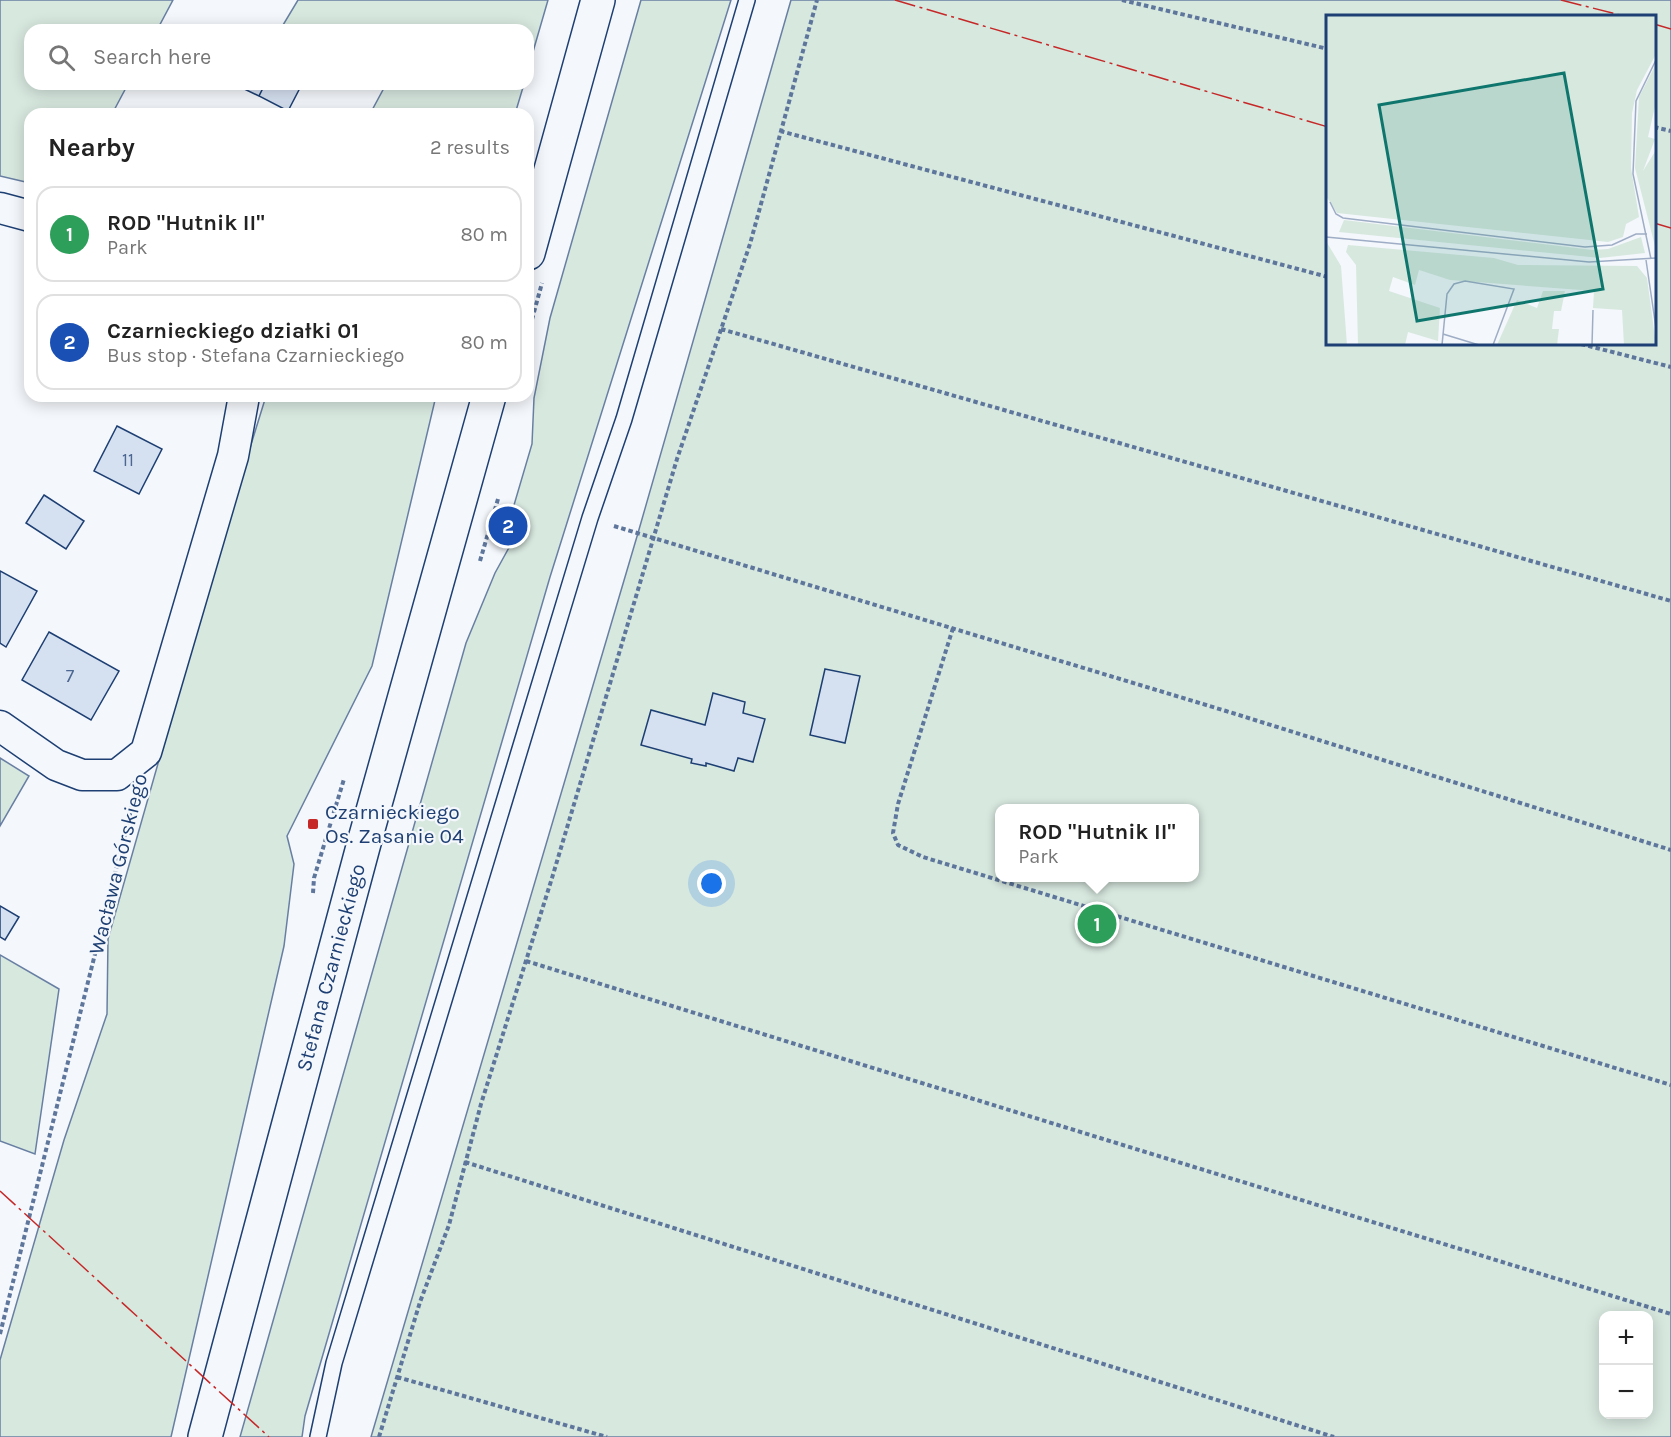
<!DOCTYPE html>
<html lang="en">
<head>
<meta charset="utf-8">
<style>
	:root { --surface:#fff; --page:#f6f6f6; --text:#222; --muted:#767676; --line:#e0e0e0; --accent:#c62828 }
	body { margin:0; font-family:Karla,sans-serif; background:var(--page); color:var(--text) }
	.controls { position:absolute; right:18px; bottom:18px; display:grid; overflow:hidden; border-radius:12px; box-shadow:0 3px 15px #0003 }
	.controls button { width:54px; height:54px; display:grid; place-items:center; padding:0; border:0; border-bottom:2px solid var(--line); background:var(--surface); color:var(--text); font:30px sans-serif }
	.you { position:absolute; left:712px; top:884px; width:21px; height:21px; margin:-15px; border:4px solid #fff; border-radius:50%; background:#1a73e8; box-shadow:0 0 0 9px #1a73e833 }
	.badge { display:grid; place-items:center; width:39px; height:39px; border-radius:50%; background:var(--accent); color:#fff; font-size:20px; font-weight:700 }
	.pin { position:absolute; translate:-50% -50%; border:3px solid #fff; box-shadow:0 2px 6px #0006 }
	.popup { position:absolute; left:995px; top:804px; width:204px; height:78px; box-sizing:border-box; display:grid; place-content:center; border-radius:12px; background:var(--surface); filter:drop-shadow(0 2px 4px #0005); font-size:20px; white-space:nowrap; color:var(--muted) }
	.popup b { font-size:22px; color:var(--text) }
	.popup::after { content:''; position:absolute; left:50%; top:100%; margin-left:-12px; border:12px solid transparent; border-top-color:var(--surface) }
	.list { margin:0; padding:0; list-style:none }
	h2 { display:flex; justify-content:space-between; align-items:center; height:78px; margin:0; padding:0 24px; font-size:26px }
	h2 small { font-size:20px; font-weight:400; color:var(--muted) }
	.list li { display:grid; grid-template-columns:39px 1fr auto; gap:18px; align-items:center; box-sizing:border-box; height:96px; margin:0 12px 12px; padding:0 12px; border:2px solid var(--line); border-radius:18px }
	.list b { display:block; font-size:22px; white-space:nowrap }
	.list p { margin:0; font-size:20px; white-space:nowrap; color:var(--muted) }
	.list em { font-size:20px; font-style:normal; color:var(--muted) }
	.icon { flex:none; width:33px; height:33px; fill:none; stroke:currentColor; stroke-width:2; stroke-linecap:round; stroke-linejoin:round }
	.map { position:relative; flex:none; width:1671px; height:1437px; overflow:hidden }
	.search { position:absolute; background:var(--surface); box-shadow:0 3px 15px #0003; left:24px; top:24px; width:510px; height:66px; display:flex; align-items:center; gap:15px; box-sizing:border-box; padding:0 21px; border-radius:18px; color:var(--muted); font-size:22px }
	.panel { position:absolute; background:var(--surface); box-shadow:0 3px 15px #0003; left:24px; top:108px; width:510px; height:294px; border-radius:18px }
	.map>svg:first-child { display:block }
	.green { fill:#d7e8df; stroke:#687fa3; stroke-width:1.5; fill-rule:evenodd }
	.building { fill:#d5e0f0; stroke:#1d3f73; stroke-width:1.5 }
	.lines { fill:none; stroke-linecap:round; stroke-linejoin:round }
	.lane-casing { stroke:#1d3f73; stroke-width:18 }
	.street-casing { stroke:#1d3f73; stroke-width:33 }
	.secondary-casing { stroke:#1d3f73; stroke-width:36 }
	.path { stroke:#5e769c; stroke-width:4; stroke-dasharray:4.5 3; stroke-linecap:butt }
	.lane { stroke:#f4f7fb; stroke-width:15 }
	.street { stroke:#f4f7fb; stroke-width:30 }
	.secondary { stroke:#f4f7fb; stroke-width:33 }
	.power { stroke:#c62828; stroke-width:1.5; stroke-dasharray:21 4.5 3 4.5; stroke-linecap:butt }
	.poi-dot { fill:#c62828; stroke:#f4f7fb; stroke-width:2 }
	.labels { text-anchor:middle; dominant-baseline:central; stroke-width:4.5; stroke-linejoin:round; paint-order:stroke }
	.number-label { font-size:18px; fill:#4b6792 }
	.poi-label { font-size:21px; fill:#1d3f73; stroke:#f4f7fb; text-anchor:start }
	.street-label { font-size:21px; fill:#1d3f73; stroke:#f4f7fb }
	.inset-road { fill:none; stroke:#9eadc5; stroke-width:1.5 }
	.view { fill:#0f766e; fill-opacity:0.15; stroke:#0f766e; stroke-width:3 }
	.inset-edge { fill:none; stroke:#1d3f73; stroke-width:3 }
</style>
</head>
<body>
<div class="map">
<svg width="1671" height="1437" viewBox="0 0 1671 1437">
	<rect width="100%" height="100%" fill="#f4f7fb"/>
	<path class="green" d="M0 0H173L157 30H30V84H128L112 114H30V183L0 176Z
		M298 0H548L528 69V30H280Z
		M641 0H731L550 577 305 1416 302 1437H240L466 643 495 573 517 533 514 505 532 444 534 398 550 318Z
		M791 0H1671V1437H371L638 533ZM1328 16H1654V344H1328ZM1000 808H1194V878H1000ZM1604 1316H1648V1414H1604Z
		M381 84H524L515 114H370L385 86Z
		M266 396H436L372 666 287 836 294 864 284 946 171 1437H0V1360L64 1140 107 1014 108 939 224 532Z
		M0 758 29 776 0 826Z
		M0 955 59 989 35 1154 0 1141Z"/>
	<path class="building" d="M234 84H265L259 96Z
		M265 84H302L288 111 259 96Z
		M117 426 162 449 139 494 94 471Z
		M44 495 84 521 66 549 26 523Z
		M0 571 37 591 6 647 0 643Z
		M49 632 119 671 91 720 22 680Z
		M825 669 860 676 845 743 810 735Z
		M713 693 745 702 743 713 765 719 753 762 738 758 734 771 706 763V766L691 763 692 759 641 745 651 710 705 725Z
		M0 906 19 917 5 940 0 937Z"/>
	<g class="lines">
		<g class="lane-casing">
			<path id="lane" d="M318 1437 334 1363 590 518 624 419 747 0"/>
		</g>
		<g class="street-casing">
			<path id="street" d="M0 208 30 216
				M0 726 56 765 82 775H117L146 752 233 456 244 396"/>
		</g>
		<g class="secondary-casing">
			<g id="secondary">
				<path d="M528 253 598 0"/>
				<path id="s1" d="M205 1437 364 843 489 396"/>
			</g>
		</g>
		<path class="path" d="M1122 0 1328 49
			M1654 127 1671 131
			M780 131 1328 277
			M721 329 1671 601
			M528 334 542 283
			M1581 344 1671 367
			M614 526 1226 711 1671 850
			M480 561 498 499
			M953 628 898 804 893 833 898 845 923 857 1671 1085
			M313 893 314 878 344 779
			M526 961 1671 1314
			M465 1162 1334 1437
			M0 1334 133 802
			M397 1377 607 1437
			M379 1437 420 1302 449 1225 481 1104 552 878 677 459 750 244 817 0"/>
		<use href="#lane" class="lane"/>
		<use href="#street" class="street"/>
		<use href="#secondary" class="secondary"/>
		<path class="power" d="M895 0 1328 127
			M1561 0 1624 16
			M1654 24 1671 29
			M1654 223 1671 228
			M0 1191 269 1437"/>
	</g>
	<rect class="poi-dot" x="307" y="818" width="12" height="12" rx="3"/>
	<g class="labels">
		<g class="number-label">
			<text x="128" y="460">11</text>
			<text x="70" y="676">7</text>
		</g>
		<g class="poi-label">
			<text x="325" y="812">Czarnieckiego<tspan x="325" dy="24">Os. Zasanie 04</tspan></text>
		</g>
		<g class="street-label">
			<text transform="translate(118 864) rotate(-76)">Wacława Górskiego</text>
			<text stroke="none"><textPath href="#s1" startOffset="486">Stefana Czarnieckiego</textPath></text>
		</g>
	</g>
	<g transform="translate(1326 15)">
		<rect width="330" height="330" fill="#f4f7fb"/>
		<path d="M0 0H330V39L311 75 306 98 305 153 313 202 300 209 297 222 282 227 11 198 0 181ZM330 49V87L322 122 329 124 317 156 330 135V235L309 153 313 82ZM18 205 267 235 282 234 315 222 319 238 274 243 13 217ZM0 226 15 251 21 330H0ZM22 230 168 243 192 250 311 251 321 263 330 330H298L296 295 267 293 268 276 124 265 93 255 89 270 67 262 63 276 114 293 112 326 82 317 79 330H32L30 250 20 237ZM217 276H239L235 296H228L226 314H233L231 330H171L191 285 211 293Z" fill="#d7e8df"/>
		<path class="inset-road" d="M4 187 10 199 17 203 259 232 286 230 310 219H321M0 222 263 247 330 243M325 244 307 159 310 86 330 45M320 245 330 313M117 319 153 330M116 330 121 279 128 269 139 266 188 274 167 330M266 330 267 295"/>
		<path class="view" d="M238 58 277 274 91 306 53 90Z"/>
		<rect width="330" height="330" class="inset-edge"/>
	</g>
</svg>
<div class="controls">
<button>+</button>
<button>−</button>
</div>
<div class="you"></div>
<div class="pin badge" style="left:1097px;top:924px;background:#2e9e5b">1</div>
<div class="popup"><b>ROD &quot;Hutnik II&quot;</b>Park</div>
<div class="pin badge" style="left:508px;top:526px;background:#1a4fb4">2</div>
<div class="search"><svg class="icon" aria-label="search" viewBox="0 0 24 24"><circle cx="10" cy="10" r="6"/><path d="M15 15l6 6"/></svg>Search here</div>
<section class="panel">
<h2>Nearby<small>2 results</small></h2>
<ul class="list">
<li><span class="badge" style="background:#2e9e5b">1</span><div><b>ROD &quot;Hutnik II&quot;</b><p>Park</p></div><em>80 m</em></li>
<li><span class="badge" style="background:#1a4fb4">2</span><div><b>Czarnieckiego działki 01</b><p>Bus stop · Stefana Czarnieckiego</p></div><em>80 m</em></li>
</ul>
</section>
</div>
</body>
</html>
